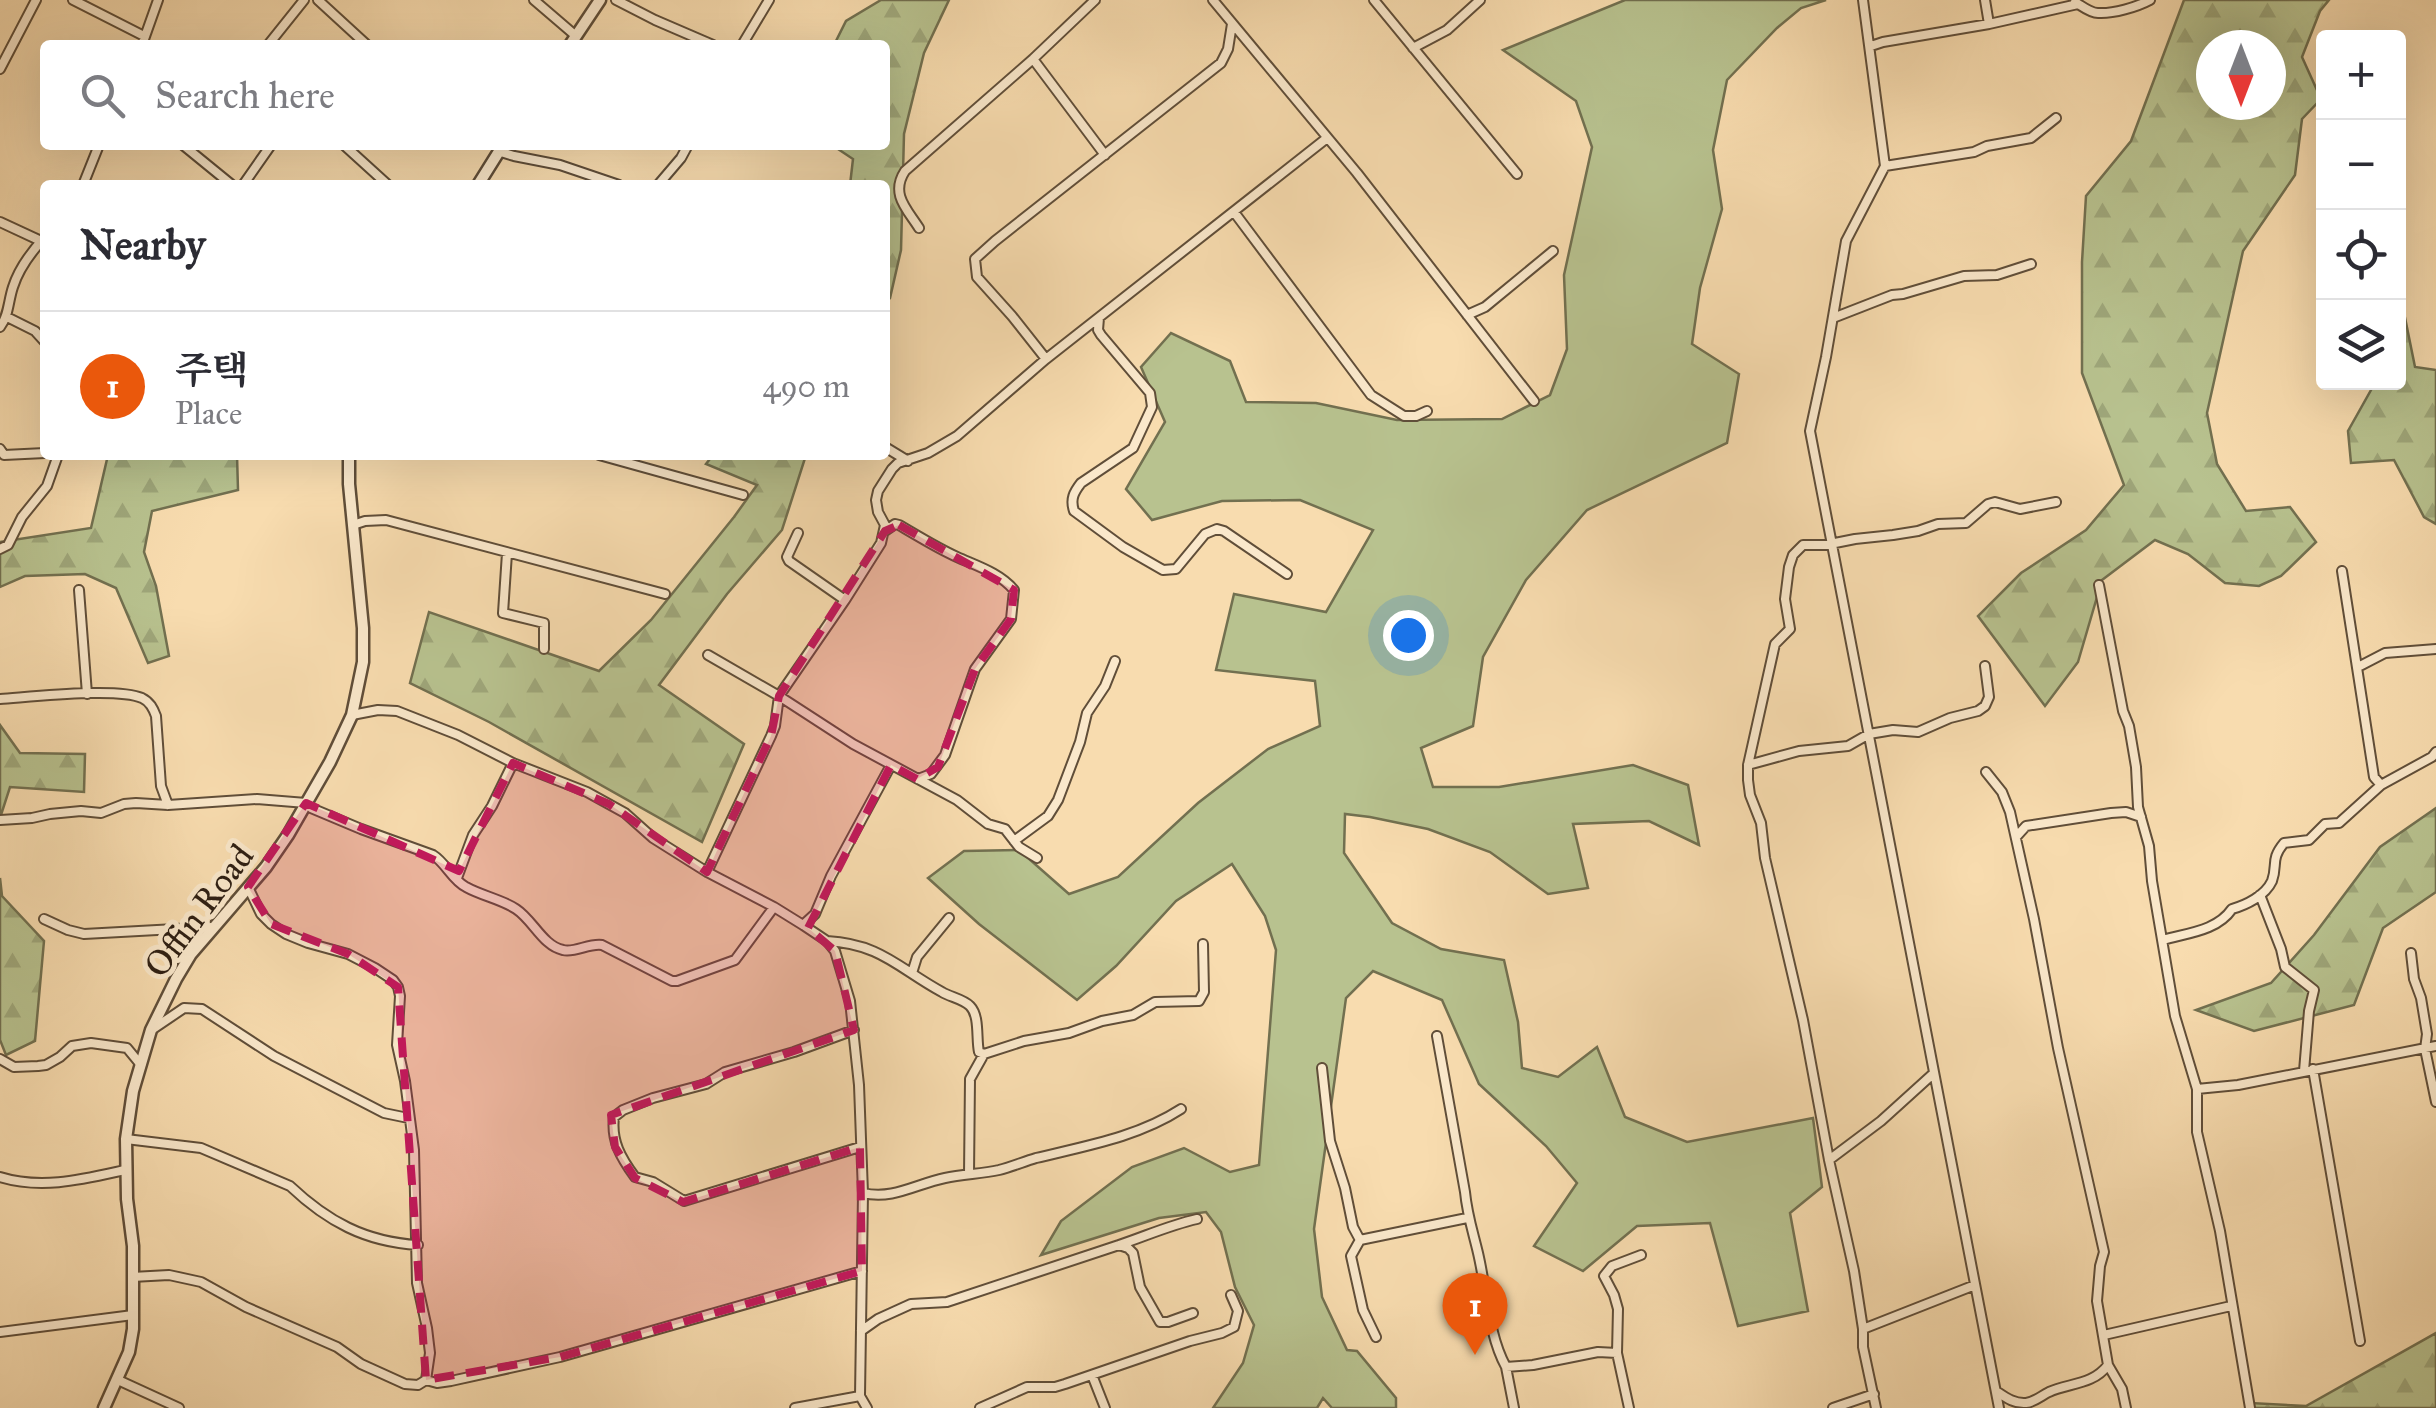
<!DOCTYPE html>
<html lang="en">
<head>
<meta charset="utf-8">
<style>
	:root { --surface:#fff; --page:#f7f7f7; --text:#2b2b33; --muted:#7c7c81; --line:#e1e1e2; --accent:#ea580c }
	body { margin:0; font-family:"IM FELL Great Primer","Noto Serif KR",serif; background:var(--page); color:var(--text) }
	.controls { position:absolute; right:30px; top:30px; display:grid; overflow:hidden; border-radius:10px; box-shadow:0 10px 40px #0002 }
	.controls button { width:90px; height:90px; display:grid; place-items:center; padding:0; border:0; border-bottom:2px solid var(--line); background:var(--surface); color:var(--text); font:50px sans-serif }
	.compass { position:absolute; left:2196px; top:30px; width:90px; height:90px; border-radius:50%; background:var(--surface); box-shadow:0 10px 40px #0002; rotate:180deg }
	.you { position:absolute; left:1408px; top:635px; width:35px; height:35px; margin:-25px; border:8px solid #fff; border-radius:50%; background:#1a73e8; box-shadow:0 0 0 15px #1a73e833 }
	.badge { display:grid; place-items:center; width:65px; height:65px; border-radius:50%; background:var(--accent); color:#fff; font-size:32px; font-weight:700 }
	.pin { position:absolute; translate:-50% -82px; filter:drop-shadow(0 2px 5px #0008) }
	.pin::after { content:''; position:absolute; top:52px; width:35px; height:30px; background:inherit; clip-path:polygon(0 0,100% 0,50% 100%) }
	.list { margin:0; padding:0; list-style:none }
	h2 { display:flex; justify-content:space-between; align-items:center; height:130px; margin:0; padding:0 40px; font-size:42px }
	h2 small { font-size:32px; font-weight:400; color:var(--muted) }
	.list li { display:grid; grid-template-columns:65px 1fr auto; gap:30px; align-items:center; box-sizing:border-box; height:150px; padding:0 40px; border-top:2px solid var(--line) }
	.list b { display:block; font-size:38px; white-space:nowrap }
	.list p { margin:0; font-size:32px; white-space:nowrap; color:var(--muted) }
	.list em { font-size:32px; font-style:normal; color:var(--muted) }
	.icon { flex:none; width:55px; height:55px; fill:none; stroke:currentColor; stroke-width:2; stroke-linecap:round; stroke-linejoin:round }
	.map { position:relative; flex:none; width:2436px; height:1408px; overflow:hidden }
	.search { position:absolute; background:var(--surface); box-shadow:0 10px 40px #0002; left:40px; top:40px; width:850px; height:110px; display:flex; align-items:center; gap:25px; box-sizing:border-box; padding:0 35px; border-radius:10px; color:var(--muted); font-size:38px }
	.panel { position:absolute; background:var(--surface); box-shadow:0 10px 40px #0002; left:40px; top:180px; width:850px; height:280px; border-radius:10px }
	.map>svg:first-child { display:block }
	.green { fill:#b8c28f; stroke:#727050; stroke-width:2.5 }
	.forest { fill:url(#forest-firs); stroke:#727050; stroke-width:2.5; fill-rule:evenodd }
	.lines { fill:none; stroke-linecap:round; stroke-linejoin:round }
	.minor-casing { stroke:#604e39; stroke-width:12 }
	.tertiary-casing { stroke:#604e39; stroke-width:15 }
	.minor { stroke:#fae8cb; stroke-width:8 }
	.tertiary { stroke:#fae8cb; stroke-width:10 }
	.marked { fill:#c2185b; fill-opacity:0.2; stroke:#c2185b; stroke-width:8; stroke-dasharray:20 12; stroke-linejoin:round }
	.labels { text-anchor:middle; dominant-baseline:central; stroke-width:10; stroke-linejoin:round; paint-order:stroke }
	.street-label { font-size:35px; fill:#2d1e12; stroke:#fae8cb }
</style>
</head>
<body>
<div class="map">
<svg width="2436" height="1408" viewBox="0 0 2436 1408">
	<defs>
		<pattern id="forest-firs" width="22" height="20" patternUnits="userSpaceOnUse" patternTransform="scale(2.5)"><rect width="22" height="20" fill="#b8c28f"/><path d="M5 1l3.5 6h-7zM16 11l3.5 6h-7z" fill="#9ea67a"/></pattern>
	</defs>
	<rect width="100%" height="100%" fill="#f8dcaf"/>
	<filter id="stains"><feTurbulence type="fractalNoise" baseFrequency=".002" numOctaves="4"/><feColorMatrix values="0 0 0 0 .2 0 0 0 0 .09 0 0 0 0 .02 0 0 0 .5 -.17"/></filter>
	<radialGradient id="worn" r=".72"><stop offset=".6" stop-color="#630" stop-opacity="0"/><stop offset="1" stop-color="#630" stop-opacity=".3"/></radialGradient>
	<path class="green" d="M1625 0H1826L1801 8 1777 28 1727 80 1713 150 1722 209 1700 288 1692 344 1739 374 1727 443 1587 510 1526 580 1483 657 1473 726 1421 748 1433 787H1499L1633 765 1688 785 1699 845 1649 821 1573 824 1588 888 1548 894 1490 852 1428 829 1370 817 1345 814 1344 853 1392 923 1441 949 1504 960 1518 1022 1522 1068 1558 1077 1597 1047 1625 1117 1687 1142 1813 1118 1822 1187 1790 1213 1808 1311 1738 1326 1710 1223 1637 1226 1583 1271 1534 1246 1577 1183 1546 1146 1479 1084 1442 1000 1373 971 1346 998 1314 1229 1322 1297 1347 1350 1357 1351 1396 1398V1408H1332L1323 1398 1317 1408H1213L1243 1363 1254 1325 1235 1287 1221 1232 1206 1212 1159 1218 1041 1255 1061 1221 1132 1167 1184 1148 1230 1172 1259 1165 1276 950 1265 916 1232 864 1176 901 1116 966 1077 1000 979 924 928 878 964 851 1019 850 1069 894 1118 877 1198 803 1268 749 1320 726 1315 681 1216 670 1234 594 1326 612 1373 530 1300 500 1222 501 1152 520 1126 489 1165 422 1141 367 1171 333 1230 361 1246 402 1316 403 1397 420 1502 419 1550 395 1567 349 1564 275 1592 147 1576 101 1503 50Z"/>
	<path class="forest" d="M881 0H949L924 53 904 134 901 250 890 298 885 303V185H850L853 159 832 145H885V45H834L846 21Z
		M2184 0H2329L2320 11 2302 57 2321 99 2302 119 2295 175 2243 251 2207 413 2217 464 2246 511 2290 507 2316 542 2281 576 2259 586 2225 583 2188 554 2155 540 2102 580 2078 662 2045 706 1978 616 2021 573 2086 530 2124 485 2082 373V262L2086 196 2131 141ZM2211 45H2271V105H2211Z
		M2399 288 2415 367 2436 370V524L2424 517 2394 460 2351 463 2348 431 2375 383 2398 382Z
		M108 455H237L238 490 152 511 144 552 156 586 169 656 148 663 116 588 85 574 25 576 0 587V542L91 528Z
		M713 455H806L782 530 727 594 659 685 744 744 702 842 489 722 410 683 429 612 599 671 651 620 734 517 757 485 706 464Z
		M0 725 20 753 85 754 84 792 10 787 0 818Z
		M2436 808V892L2383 928 2354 1005 2254 1031 2196 1010 2271 983 2314 935 2380 847Z
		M0 878 2 896 44 941 35 1041 6 1055 0 1040Z
		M2436 1333V1408H2252L2251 1403 2306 1406Z"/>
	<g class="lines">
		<g class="minor-casing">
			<path id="minor" d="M73 0 144 36
				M318 0 367 45
				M534 0 576 36
				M616 0 655 20 713 45
				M1213 0 1357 173 1534 401
				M1374 0 1517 174
				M1863 0 1885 166 1846 241 1826 357 1810 431 1999 1408
				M1985 0 1989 24
				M2075 2C2082 6 2090 13 2098 13 2113 14 2137 7 2150 0
				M142 45 158 0
				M268 45 304 0
				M742 45 769 0
				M1871 46 1883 42 1989 24 2078 4
				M1413 48 1447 30 1480 0
				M1033 59 1105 155
				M0 69 36 0
				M183 145 232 185
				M344 145 388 185
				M497 145 504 153 514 156 560 165 619 185
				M1885 166 1974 152 1987 146 2031 138 2056 118
				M83 185 99 145
				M243 185 271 145
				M658 185 681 158 688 145
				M1234 212 1371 395 1404 416H1416L1427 411
				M0 222 41 241
				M919 228C907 209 890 194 905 171L1033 59 1095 0
				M1467 315 1485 307 1553 251
				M7 317 35 331 45 342
				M1099 318 1098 330 1101 335 1150 393 1152 407 1133 448 1081 483C1074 492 1070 499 1074 511L1123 547 1163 570 1176 569 1205 534 1217 529 1224 531 1287 574
				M1833 318 1892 295 1903 294 1964 276 1997 275 2031 264
				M0 327C9 315 8 302 13 287 19 268 32 251 45 237
				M1046 359 1012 316 977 277 975 259 995 241 1221 63 1228 49 1232 24
				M885 447 908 461
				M0 449 4 455 45 453
				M599 455 743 495
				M353 525 365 521 386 520 665 594
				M885 531 895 524 899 525C918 536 937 548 957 557 977 566 1000 573 1014 590L1011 619 975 669 945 755 931 774 918 779
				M798 533 787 557 789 561 845 600
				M0 549 8 545 22 517 47 486 58 455
				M507 553 503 613 544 623V649
				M2342 571 2374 777 2381 785
				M2099 585 2123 711 2129 726 2136 767 2138 807 2149 846 2152 881 2175 1016 2197 1089
				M79 590 87 694
				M708 655 779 696 853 744 957 800 988 824 1005 829 1019 847 1037 858
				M2358 667 2385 653 2436 649
				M0 699C30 697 117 687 142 698 150 702 153 708 156 716L161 786 168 805
				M352 715 378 710 397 711 458 735 513 763 587 792 625 813 653 838 707 872 774 907 803 925 827 941 835 951 850 1001 859 1085 863 1193 860 1396 867 1408
				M1748 765 1799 751 1848 746 1869 734 1893 730 1918 732 1950 718 1978 711 1985 706 1989 697 1985 666
				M1986 772 2002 792 2010 812 2034 919 2058 1048 2104 1252 2100 1266 2097 1301 2108 1365 2122 1389 2126 1408
				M0 820 32 818 50 814 81 811 101 813 124 804 136 803 168 805 257 799 306 803 311 808 361 829 433 855C446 863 452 880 466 887 482 896 501 899 516 909 533 920 543 946 563 950 575 953 589 943 602 945L672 981H677L735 960 774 907
				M2016 837 2026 826 2111 813 2126 812 2141 817
				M1014 841 1048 816 1058 800 1080 742 1087 713 1105 686 1115 661
				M707 872 771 736 775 726 779 696 845 600 881 543 885 525 878 512 876 500 878 491 892 469 898 463 928 453 957 436 1046 359 1327 138
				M457 878 473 835 492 806 513 763
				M2260 895 2281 949 2285 967 2314 990 2309 1011 2304 1071
				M44 919 68 930 84 934 212 927
				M803 925 815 914 831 876 891 765
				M2163 940C2187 933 2217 931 2232 909 2246 905 2265 896 2272 881 2278 864 2270 860 2284 843L2309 840 2325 824 2339 823 2381 785 2432 757 2436 752
				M827 941C881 944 898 968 942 992 950 997 963 999 970 1006 980 1016 976 1039 979 1052L984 1054 1024 1041 1069 1033 1102 1021 1133 1015 1155 1002 1199 1001 1204 992 1203 944
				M2411 953 2414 979 2421 998 2427 1034 2425 1049 2436 1102
				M912 973 917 957 949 918
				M153 1029 184 1008 202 1009 274 1056 384 1113 408 1118
				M854 1030 794 1052 725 1072 706 1084 653 1098 623 1110 614 1117C611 1141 621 1158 635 1177L653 1182 684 1201 860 1147
				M1437 1036 1465 1192C1467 1214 1473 1232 1478 1253 1487 1291 1488 1334 1506 1367L1533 1365 1598 1352 1617 1353
				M0 1059 14 1067 38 1066 46 1065 60 1057 72 1046 91 1043 127 1048 141 1065
				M1322 1068 1330 1141 1345 1188 1353 1227 1360 1240
				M2313 1069 2360 1341
				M126 1139 201 1148 290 1186C327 1221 365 1242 418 1245
				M1829 1160 1881 1121 1934 1073
				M969 1174 970 1079 984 1054
				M0 1177C42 1190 84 1179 125 1170
				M863 1193C893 1200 916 1184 945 1178 963 1174 981 1174 999 1170 1011 1167 1023 1162 1036 1158 1085 1146 1138 1137 1181 1109
				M1119 1245C1146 1236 1170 1225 1197 1219
				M132 1277 169 1275 201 1282 246 1307 337 1347 361 1364 405 1384 418 1385 426 1380 430 1353 427 1328 417 1283 414 1150 405 1081 397 1045 400 996 398 987 393 980 375 968 348 954 308 943 286 934 271 924 261 914 248 887
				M1863 1329 1975 1285
				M861 1331 878 1319 911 1304 947 1302 1119 1245 1128 1248 1133 1253 1140 1287 1160 1322H1168L1193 1313
				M0 1332 133 1315
				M2104 1335 2231 1306
				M1376 1337 1363 1310 1351 1256 1360 1240 1467 1218
				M1506 1367 1514 1408
				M1092 1375 1105 1408
				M118 1380 179 1408
				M426 1380 437 1383 451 1381 560 1357 862 1271
				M1996 1391C2005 1397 2014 1404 2026 1403 2035 1402 2041 1396 2049 1392 2069 1383 2093 1385 2108 1365
				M795 1408 860 1396
				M980 1408 1027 1387H1055L1065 1384 1190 1341 1222 1333 1234 1327 1238 1311 1231 1295
				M1629 1408 1617 1353 1618 1309 1614 1295 1604 1276 1612 1266 1641 1255
				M1833 1408 1874 1394
				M1876 1408 1863 1347V1329L1854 1271 1829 1160 1803 1020 1765 858 1761 823 1750 795 1748 780V765L1775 644 1790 629 1785 599 1789 567 1793 555 1803 545H1825L1855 539 1893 535 1918 531 1938 524 1966 523 1988 504 1995 502 2020 509 2056 502
				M2250 1408 2220 1231 2197 1132V1089L2238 1085 2436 1046"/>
		</g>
		<g class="tertiary-casing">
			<path id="tertiary" d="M570 45 600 0
				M478 185 503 145
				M104 1408 129 1352 133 1329V1246L127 1199 126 1139 133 1091 151 1030 176 979 191 954 266 867 288 835 330 762 352 715 363 662V628L349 484V455"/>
		</g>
		<use href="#minor" class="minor"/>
		<use href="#tertiary" class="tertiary"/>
	</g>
	<path class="marked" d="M899 525 1014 590 1011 619 975 669 938 767 917 779 891 765 808 928 835 951 854 1030 611 1115 615 1147 635 1178 683 1202 860 1147 862 1271 560 1357 426 1380 398 987 348 954 271 924 248 887 306 803 459 871 513 763 609 804 707 872 771 736 779 696 885 531Z"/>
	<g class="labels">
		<g class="street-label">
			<text transform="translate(199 911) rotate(-53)">Offin Road</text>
		</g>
	</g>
	<rect width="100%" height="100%" filter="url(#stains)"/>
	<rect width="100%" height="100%" fill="url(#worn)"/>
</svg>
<div class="controls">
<button>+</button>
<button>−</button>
<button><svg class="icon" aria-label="locate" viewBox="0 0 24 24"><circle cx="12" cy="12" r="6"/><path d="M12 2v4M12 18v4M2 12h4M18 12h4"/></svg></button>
<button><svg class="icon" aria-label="layers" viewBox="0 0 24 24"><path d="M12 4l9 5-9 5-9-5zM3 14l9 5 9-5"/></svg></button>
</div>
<svg class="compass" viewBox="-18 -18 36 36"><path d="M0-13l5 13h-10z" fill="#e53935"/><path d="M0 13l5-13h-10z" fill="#7c7c81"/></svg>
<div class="you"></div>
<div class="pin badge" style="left:1475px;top:1355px">1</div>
<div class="search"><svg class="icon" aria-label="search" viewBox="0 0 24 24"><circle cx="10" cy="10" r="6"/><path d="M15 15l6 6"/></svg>Search here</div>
<section class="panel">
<h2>Nearby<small></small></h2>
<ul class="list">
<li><span class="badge">1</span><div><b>주택</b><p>Place</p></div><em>490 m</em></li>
</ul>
</section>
</div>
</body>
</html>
